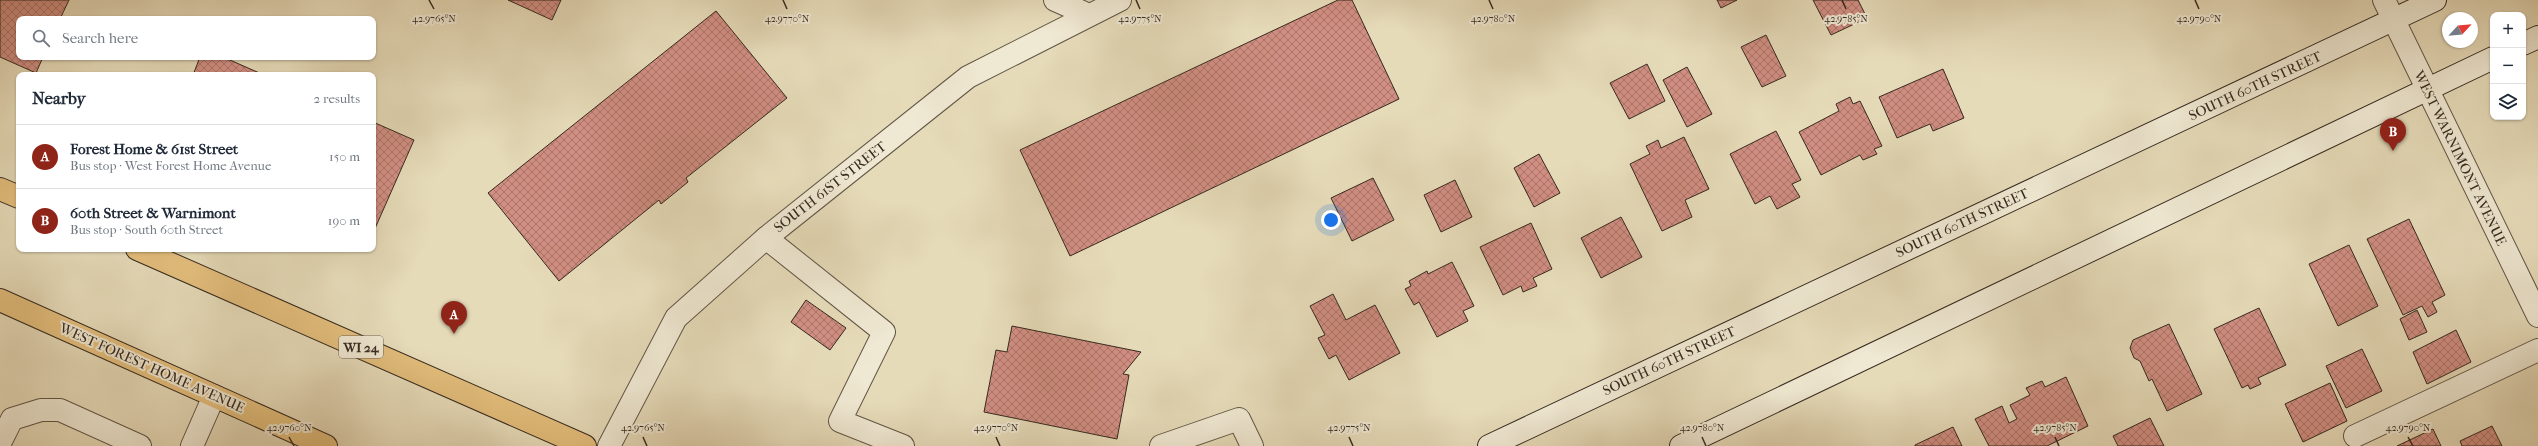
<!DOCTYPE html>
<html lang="en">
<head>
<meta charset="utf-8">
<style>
	:root { --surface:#fff; --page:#f6f6f7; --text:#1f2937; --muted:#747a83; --line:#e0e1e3; --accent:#8f2418 }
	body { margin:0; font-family:"IM FELL French Canon",serif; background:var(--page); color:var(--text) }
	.controls { position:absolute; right:12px; top:12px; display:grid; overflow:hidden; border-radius:8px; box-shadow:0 1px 3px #0004 }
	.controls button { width:36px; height:36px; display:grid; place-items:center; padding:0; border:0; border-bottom:1px solid var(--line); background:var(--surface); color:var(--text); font:20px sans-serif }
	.compass { position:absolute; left:2442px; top:12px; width:36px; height:36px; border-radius:50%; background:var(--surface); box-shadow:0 1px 3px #0004; rotate:64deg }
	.you { position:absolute; left:1331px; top:220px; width:14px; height:14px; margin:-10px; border:3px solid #fff; border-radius:50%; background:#1a73e8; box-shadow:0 0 0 6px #1a73e833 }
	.badge { display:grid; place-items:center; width:26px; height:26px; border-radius:50%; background:var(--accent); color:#fff; font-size:13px; font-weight:700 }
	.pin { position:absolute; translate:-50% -33px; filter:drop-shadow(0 1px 2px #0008) }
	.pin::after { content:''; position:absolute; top:21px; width:14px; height:12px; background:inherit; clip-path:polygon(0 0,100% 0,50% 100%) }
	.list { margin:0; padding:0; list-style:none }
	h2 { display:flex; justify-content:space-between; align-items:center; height:52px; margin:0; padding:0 16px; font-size:17px }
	h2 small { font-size:13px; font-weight:400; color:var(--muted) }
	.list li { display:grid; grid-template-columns:26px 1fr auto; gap:12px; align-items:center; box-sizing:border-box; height:64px; padding:0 16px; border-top:1px solid var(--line) }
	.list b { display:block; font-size:15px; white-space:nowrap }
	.list p { margin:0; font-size:13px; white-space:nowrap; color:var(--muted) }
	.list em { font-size:13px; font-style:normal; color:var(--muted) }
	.icon { flex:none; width:22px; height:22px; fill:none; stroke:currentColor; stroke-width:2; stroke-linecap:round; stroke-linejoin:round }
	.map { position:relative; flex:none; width:2538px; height:446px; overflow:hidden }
	.search { position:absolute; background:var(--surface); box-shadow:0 1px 3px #0004; left:16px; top:16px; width:360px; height:44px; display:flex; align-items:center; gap:10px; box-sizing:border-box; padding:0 14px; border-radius:8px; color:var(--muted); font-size:15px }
	.panel { position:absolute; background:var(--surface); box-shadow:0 1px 3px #0004; left:16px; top:72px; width:360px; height:180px; border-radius:8px }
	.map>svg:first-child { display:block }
	.building { fill:url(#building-cross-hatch); stroke:#35291f }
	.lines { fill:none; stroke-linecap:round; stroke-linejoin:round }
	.lane-casing { stroke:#615646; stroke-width:24 }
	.street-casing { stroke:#615646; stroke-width:24 }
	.secondary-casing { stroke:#35291f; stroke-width:24 }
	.primary-casing { stroke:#35291f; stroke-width:24 }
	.lane { stroke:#efe8d2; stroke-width:22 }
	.street { stroke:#efe8d2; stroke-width:22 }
	.secondary { stroke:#efe8d2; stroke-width:22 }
	.primary { stroke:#e3be7c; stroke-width:22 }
	.ticks { fill:none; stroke:#35291f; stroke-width:1.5 }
	.labels { text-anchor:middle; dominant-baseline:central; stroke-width:4; stroke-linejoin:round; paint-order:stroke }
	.shield { fill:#efe8d2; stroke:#6d6255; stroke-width:1 }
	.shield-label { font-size:13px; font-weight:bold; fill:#35291f }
	.street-label { font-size:14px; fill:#35291f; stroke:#efe8d2 }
	.ticks-label { font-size:10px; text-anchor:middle; fill:#35291f; stroke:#efe8d2; stroke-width:4; stroke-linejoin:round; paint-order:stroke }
</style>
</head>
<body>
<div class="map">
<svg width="2538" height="446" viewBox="0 0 2538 446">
	<defs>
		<pattern id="building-cross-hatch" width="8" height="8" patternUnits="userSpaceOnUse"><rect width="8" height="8" fill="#d18e82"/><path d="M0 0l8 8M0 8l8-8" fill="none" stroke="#aa746a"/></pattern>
	</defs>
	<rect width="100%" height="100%" fill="#e6dbb9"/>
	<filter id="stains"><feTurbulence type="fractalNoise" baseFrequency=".005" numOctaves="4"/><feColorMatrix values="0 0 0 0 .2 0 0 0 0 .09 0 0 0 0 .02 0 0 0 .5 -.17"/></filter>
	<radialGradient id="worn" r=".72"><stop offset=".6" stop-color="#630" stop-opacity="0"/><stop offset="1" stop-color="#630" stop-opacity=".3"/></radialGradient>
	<path class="building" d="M0 0H69L60 19H19V57H43L36 73 0 57Z
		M508 0H561L552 20Z
		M1338 0H1352L1399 99 1070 256 1020 150Z
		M1717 0H1737L1721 8Z
		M1813 0H1858L1867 18 1831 35Z
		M716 11 787 98 686 178 688 182 661 204 659 200 559 281 488 193Z
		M1766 35 1786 76 1762 87 1741 47Z
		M200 57H223L264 75H193Z
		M1647 64 1665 101 1629 119 1610 83Z
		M1687 67 1712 114 1687 127 1663 80Z
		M1943 69 1964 118 1933 131 1930 124 1897 138 1879 97Z
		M1850 97 1853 104 1860 101 1882 146 1874 149 1877 154 1863 160 1860 155 1821 175 1799 132 1839 111 1836 104Z
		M373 122 414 140 373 233Z
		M1776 131 1801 180 1792 184 1800 197 1777 209 1770 196 1755 204 1730 154Z
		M1684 137 1709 189 1685 200 1692 217 1662 231 1630 164 1650 154 1646 146 1658 140 1661 148Z
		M1539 154 1560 193 1534 207 1514 168Z
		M1373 178 1394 220 1352 241 1331 198Z
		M1455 180 1472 217 1441 232 1424 195Z
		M1621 217 1642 257 1601 278 1581 238Z
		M2409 219 2445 295 2432 302 2437 312 2428 317 2422 306 2403 315 2367 239Z
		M1531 223 1552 269 1533 278 1537 286 1523 292 1521 286 1503 295 1480 247Z
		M2349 245 2378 306 2338 326 2309 264Z
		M1452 262 1474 306 1463 311 1468 321 1437 337 1419 302 1414 305 1405 289 1411 286 1409 281 1427 271 1428 274Z
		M1333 294 1346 320 1375 305 1400 353 1349 380 1336 355 1329 359 1318 338 1325 335 1310 306Z
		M806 300 846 328 830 350 791 322Z
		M2259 308 2286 365 2258 378 2261 384 2250 389 2248 385 2242 388 2214 329Z
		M2417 310 2427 332 2409 340 2400 319Z
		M2169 324 2202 394 2167 411 2152 379 2149 381 2140 361 2134 358 2130 348 2133 340Z
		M1012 326 1141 352 1123 374 1129 375 1117 439 984 412 996 350 1007 352Z
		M2456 330 2471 362 2427 384 2413 352Z
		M2362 349 2382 391 2346 408 2326 366Z
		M2066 377 2088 426 2047 446H1989L1975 419 2002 406 2009 423 2017 419 2010 405 2030 395 2026 388 2042 381 2045 387Z
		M2330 383 2347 421 2303 442 2285 404Z
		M2150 418 2164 446H2118L2113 436Z
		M2492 426 2502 446H2462L2460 441Z
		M1953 427 1962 446H1915V445Z
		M2433 429 2441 446H2397Z"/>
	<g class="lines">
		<g class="lane-casing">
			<path id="lane" d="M766 238 884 332 840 421 903 446
				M2355 436 2538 350
				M0 443 12 419 41 410H60L140 446
				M192 446 214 396
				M1161 446 1239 419 1252 446"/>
		</g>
		<g class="street-casing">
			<path id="street" d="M1055 0 1089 15
				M2384 0 2538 316
				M609 446 676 318 766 238 968 77 1120 0"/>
		</g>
		<g class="secondary-casing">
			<path id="secondary" d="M2523 44 2538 37
				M1489 446 2435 0
				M1681 446 2493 58"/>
		</g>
		<g class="primary-casing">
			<path id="primary" d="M0 189 19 197
				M137 249 585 446
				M0 300 326 446"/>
		</g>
		<use href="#lane" class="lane"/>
		<use href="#street" class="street"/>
		<use href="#secondary" class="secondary"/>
		<use href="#primary" class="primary"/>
	</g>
	<path class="ticks" d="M429 0 434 9M783 0 787 9M1136 0 1140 9M1489 0 1493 9M1842 0 1846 9M2195 0 2199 9M289 437 294 446M643 437 647 446M996 437 1000 446M1349 437 1353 446M1702 437 1706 446M2055 437 2059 446M2408 437 2413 446"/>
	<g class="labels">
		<rect class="shield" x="339" y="336" width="44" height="22" rx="3"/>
		<g class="shield-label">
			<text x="361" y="347">WI 24</text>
		</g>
		<g class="street-label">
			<text transform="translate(2255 86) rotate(-25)">SOUTH 60TH STREET</text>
			<text transform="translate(2460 158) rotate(64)">WEST WARNIMONT AVENUE</text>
			<text transform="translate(830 187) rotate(-38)">SOUTH 61ST STREET</text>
			<text transform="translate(1962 223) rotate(-25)">SOUTH 60TH STREET</text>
			<text transform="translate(1669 361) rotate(-25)">SOUTH 60TH STREET</text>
			<text transform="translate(152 368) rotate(24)">WEST FOREST HOME AVENUE</text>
		</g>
	</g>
	<g class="ticks-label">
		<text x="434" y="22">42.9765°N</text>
		<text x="787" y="22">42.9770°N</text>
		<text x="1140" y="22">42.9775°N</text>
		<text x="1493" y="22">42.9780°N</text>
		<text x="1846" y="22">42.9785°N</text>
		<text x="2199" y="22">42.9790°N</text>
		<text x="289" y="431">42.9760°N</text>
		<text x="643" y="431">42.9765°N</text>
		<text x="996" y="431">42.9770°N</text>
		<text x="1349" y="431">42.9775°N</text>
		<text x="1702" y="431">42.9780°N</text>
		<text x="2055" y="431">42.9785°N</text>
		<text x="2408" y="431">42.9790°N</text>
	</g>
	<rect width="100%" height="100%" filter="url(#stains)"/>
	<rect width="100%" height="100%" fill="url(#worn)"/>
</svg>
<div class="controls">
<button>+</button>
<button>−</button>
<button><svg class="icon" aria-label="layers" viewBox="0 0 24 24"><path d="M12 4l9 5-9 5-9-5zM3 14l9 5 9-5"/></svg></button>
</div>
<svg class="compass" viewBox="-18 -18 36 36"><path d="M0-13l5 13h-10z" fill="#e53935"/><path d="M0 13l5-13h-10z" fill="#747a83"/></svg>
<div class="you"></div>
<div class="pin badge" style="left:454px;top:334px">A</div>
<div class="pin badge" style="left:2393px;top:151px">B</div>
<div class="search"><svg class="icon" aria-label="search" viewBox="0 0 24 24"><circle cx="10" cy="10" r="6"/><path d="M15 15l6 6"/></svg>Search here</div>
<section class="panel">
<h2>Nearby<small>2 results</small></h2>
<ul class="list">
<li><span class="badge">A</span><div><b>Forest Home &amp; 61st Street</b><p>Bus stop · West Forest Home Avenue</p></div><em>150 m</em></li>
<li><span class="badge">B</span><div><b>60th Street &amp; Warnimont</b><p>Bus stop · South 60th Street</p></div><em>190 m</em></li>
</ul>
</section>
</div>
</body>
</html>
